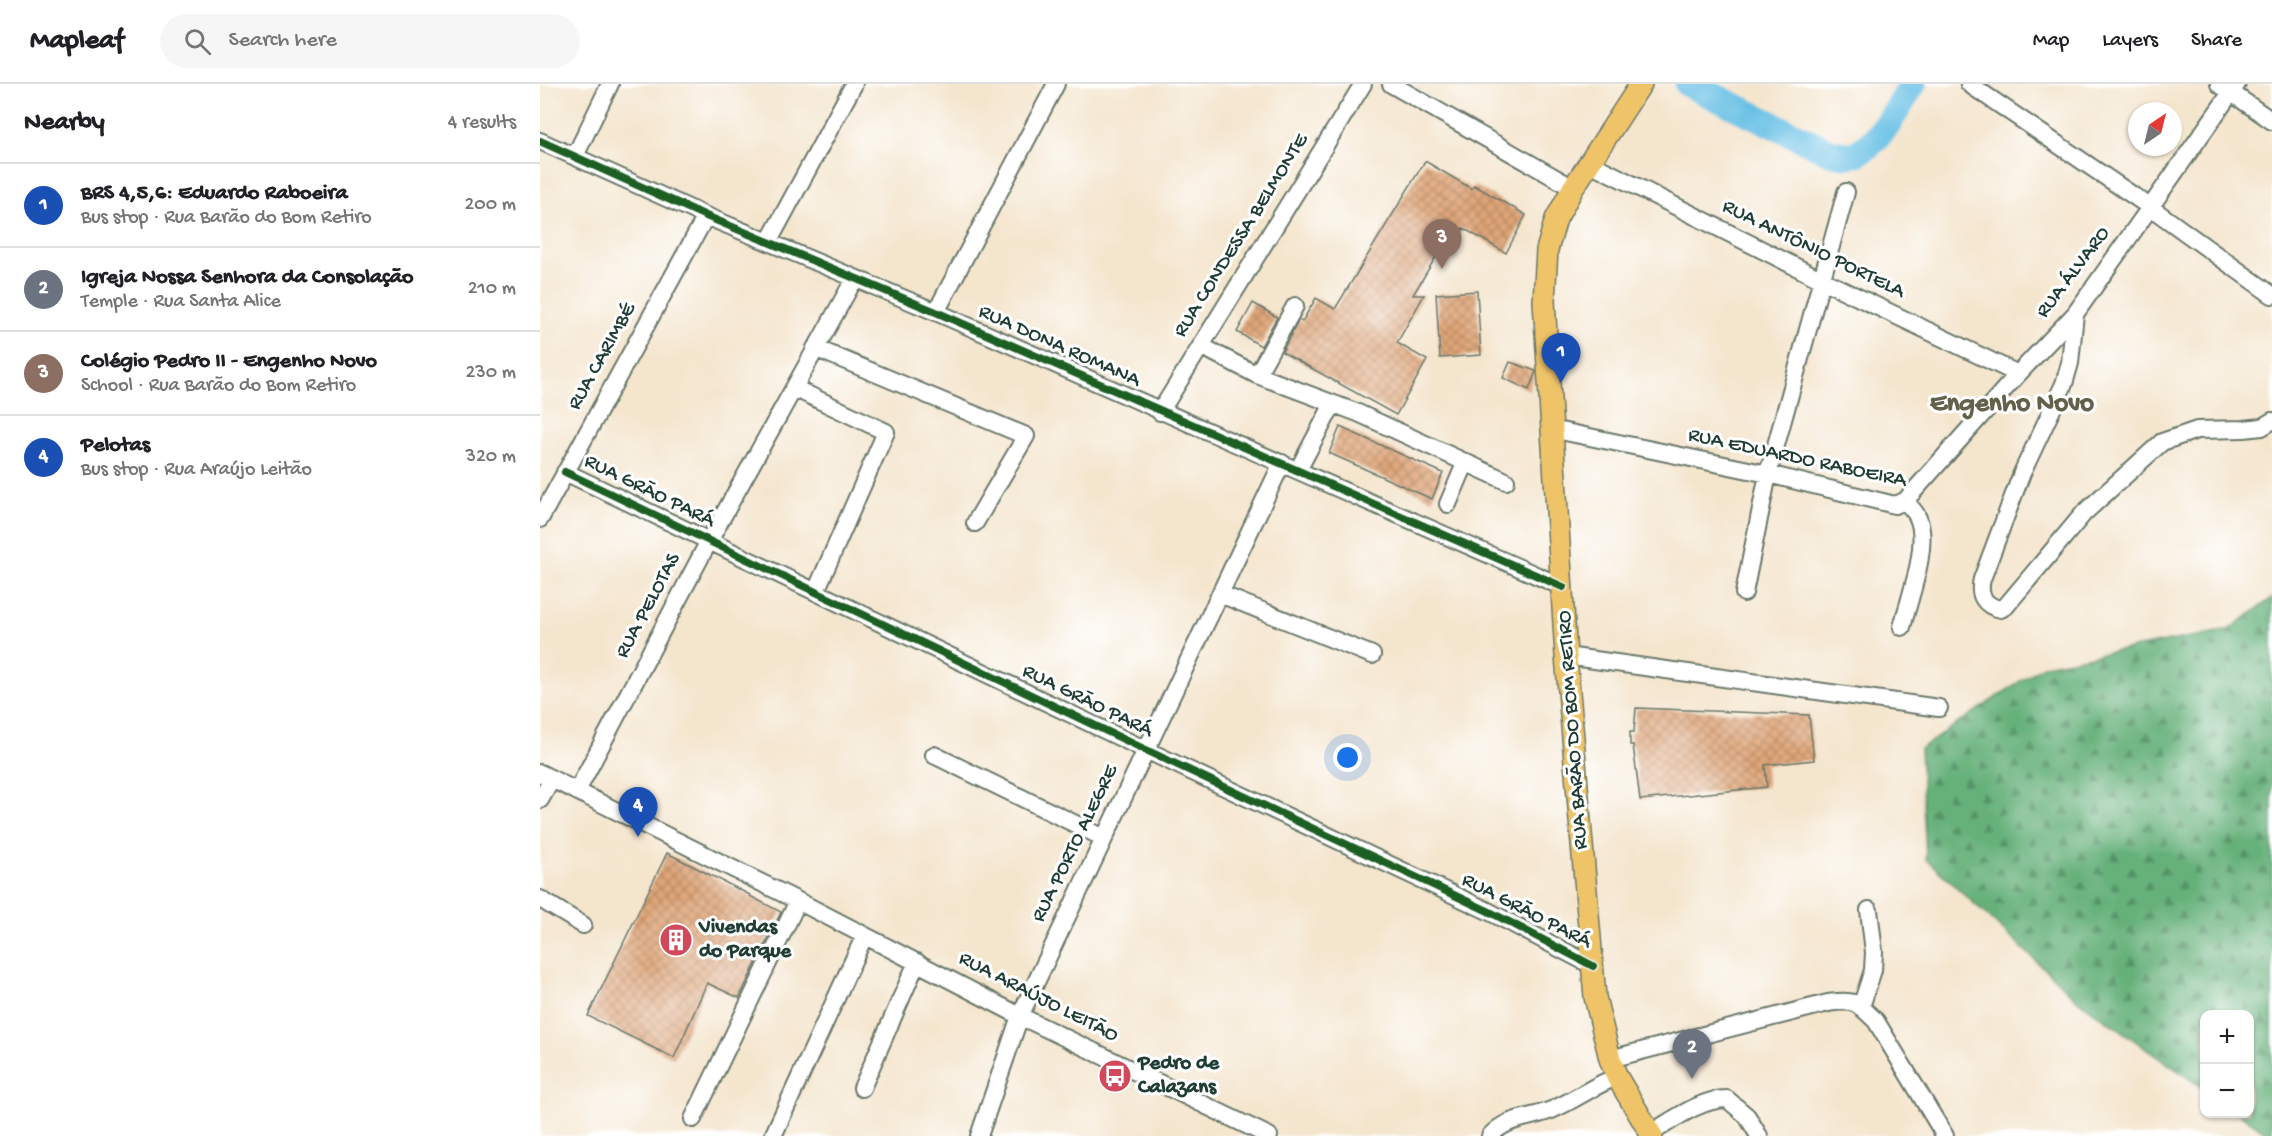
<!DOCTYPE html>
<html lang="en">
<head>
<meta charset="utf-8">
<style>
	:root { --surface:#fff; --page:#f6f6f6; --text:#202124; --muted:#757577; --line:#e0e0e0; --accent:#1a73e8 }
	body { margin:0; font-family:"Gochi Hand",sans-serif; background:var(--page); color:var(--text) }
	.controls { position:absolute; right:18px; bottom:18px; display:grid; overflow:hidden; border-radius:12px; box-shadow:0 2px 4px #0004 }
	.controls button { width:54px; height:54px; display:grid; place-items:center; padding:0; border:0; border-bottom:2px solid var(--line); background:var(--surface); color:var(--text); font:30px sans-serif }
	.compass { position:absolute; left:1588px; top:18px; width:54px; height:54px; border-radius:50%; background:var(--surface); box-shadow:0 2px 4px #0004; rotate:35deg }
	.you { position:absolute; left:808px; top:674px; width:21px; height:21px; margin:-15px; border:4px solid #fff; border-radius:50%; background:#1a73e8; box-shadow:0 0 0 9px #1a73e833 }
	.badge { display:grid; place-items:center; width:39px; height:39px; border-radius:50%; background:var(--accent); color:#fff; font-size:20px; font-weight:700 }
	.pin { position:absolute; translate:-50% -50px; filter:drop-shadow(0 2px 3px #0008) }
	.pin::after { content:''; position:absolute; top:32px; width:21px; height:18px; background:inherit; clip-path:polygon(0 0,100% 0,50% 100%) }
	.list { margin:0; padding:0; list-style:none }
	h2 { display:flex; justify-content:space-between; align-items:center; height:78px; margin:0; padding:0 24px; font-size:26px }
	h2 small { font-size:20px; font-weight:400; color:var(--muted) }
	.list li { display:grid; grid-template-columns:39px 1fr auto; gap:18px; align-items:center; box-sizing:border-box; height:84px; padding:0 24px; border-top:2px solid var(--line) }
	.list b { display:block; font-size:22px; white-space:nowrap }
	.list p { margin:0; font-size:20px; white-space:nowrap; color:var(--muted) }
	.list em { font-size:20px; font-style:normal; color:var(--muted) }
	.icon { flex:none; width:33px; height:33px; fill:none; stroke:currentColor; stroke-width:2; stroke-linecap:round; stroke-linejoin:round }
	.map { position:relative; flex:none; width:1732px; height:1052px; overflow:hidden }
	header { display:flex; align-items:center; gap:36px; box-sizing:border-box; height:84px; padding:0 30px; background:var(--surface); border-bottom:2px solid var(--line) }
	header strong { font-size:28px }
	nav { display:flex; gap:33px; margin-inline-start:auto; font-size:21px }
	.search { width:420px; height:54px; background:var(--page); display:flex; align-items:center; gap:15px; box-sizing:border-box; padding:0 21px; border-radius:33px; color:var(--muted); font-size:22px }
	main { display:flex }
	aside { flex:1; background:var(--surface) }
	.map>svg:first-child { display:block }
	.forest { fill:url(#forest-firs); stroke:#427757; stroke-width:1.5 }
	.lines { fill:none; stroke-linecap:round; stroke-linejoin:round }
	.river { stroke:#67c0e5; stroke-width:27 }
	.building { fill:url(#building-cross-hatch) }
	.minor-casing { stroke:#6a786a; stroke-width:20 }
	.major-casing { stroke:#6a786a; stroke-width:24 }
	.minor { stroke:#fff; stroke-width:16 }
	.major { stroke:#efc469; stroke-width:21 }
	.cycleway-casing { stroke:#fff; stroke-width:11 }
	.cycleway { stroke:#1b5e20; stroke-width:8 }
	.labels { text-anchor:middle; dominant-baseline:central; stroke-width:6; stroke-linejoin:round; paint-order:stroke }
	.street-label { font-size:21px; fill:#1f3d34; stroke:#fff }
	.poi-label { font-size:21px; font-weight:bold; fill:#1f3d34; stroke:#fff; text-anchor:start }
	.district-label { font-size:27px; font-weight:bold; fill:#63614c; stroke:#fff }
</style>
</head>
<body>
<header>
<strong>Mapleaf</strong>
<div class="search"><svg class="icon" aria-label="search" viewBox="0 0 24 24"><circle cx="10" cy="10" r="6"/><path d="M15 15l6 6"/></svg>Search here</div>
<nav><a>Map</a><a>Layers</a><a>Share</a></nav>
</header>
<main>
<aside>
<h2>Nearby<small>4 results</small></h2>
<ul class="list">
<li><span class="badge" style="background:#1a4fb4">1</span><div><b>BRS 4,5,6: Eduardo Raboeira</b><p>Bus stop · Rua Barão do Bom Retiro</p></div><em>200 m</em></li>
<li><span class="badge" style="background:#6b7280">2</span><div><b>Igreja Nossa Senhora da Consolação</b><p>Temple · Rua Santa Alice</p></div><em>210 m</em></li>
<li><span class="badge" style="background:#8d6e63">3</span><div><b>Colégio Pedro II - Engenho Novo</b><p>School · Rua Barão do Bom Retiro</p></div><em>230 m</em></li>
<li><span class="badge" style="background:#1a4fb4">4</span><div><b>Pelotas</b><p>Bus stop · Rua Araújo Leitão</p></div><em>320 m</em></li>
</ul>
</aside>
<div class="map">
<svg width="1732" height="1052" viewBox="0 0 1732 1052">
	<defs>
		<pattern id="forest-firs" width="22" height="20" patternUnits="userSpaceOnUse" patternTransform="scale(1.5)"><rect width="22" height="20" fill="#66b17a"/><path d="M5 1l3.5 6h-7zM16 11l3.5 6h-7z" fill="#539165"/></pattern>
		<pattern id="building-cross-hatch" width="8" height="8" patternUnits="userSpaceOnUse" patternTransform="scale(1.5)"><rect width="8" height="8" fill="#e0a578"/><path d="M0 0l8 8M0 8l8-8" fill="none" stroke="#b58863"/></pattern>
	</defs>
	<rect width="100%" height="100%" fill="#fff"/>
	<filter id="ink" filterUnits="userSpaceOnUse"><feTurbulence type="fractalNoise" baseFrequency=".0167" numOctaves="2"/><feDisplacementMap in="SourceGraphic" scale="12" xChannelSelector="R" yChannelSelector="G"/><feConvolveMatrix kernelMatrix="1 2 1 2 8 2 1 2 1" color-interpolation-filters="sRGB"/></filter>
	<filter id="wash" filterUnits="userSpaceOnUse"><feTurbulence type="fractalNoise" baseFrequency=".008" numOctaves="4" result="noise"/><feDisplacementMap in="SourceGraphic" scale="24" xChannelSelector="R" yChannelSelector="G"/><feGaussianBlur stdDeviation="1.35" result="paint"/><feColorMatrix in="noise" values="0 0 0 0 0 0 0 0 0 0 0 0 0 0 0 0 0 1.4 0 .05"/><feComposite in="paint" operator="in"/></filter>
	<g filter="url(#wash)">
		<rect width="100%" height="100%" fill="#f4e5cd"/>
		<path class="forest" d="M1732 514V1052H1731L1699 1030H1710V930H1664V1005L1540 918 1386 775 1380 665 1504 581 1688 546Z"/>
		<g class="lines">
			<path class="river" d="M1148 0 1290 68C1299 70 1308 73 1317 69 1340 59 1360 20 1373 0"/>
		</g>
		<g id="blocks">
			<path class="building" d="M885 77 932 105 934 101 986 131 966 169 923 144 909 168 901 164 873 211H884L857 259 887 276 856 331 742 268 759 236 762 238 776 214 795 225Z
				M937 207 941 271 900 274 896 210Z
				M713 219 737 233 721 262 697 248Z
				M970 278 996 287 989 306 963 294Z
				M800 343 903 389 892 415 789 369Z
				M1096 624 1269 631 1274 676 1225 681 1227 703 1100 716 1093 661H1090V648H1094Z
				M127 769 210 811V812L241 828 199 914 167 899 134 974 48 932Z"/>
		</g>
	</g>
	<g filter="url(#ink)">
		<use href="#blocks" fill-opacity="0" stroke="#6a786a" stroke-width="1.5"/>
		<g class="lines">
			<g class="minor-casing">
				<path id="minor" d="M851 0 1033 104
					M1429 0 1610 123 1732 211
					M1679 0 1732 37
					M0 57 166 132 396 228 1023 503
					M35 72 70 0
					M1050 79 1282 196 1478 290
					M229 157 314 0
					M396 228 516 0
					M1535 230 1530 279 1524 300 1482 389 1442 495C1438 511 1444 522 1461 525L1466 522 1544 429 1622 358 1657 346 1704 345 1722 343 1732 337
					M661 262 717 291 818 329 966 397
					M275 264 486 352 435 439
					M717 291 755 222
					M254 304 346 348 276 507
					M620 328 823 0
					M1011 345 1228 390 1355 421 1365 417 1478 290 1535 230 1697 0
					M758 386 793 320
					M25 388 606 666 948 827 1053 882
					M908 420 925 380
					M0 435 166 132
					M1204 509 1228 390 1306 108
					M680 510 832 571
					M1362 543C1369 515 1391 458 1377 432 1375 427 1369 422 1365 417
					M1026 572 1399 624
					M394 671 564 754
					M0 689 258 817 480 932 729 1052
					M37 707 169 457 315 194
					M0 716 12 695
					M0 815 43 841
					M1321 923 1333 886 1334 868 1329 826
					M1070 975 1288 919C1316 915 1316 918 1336 937L1405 1052
					M322 1004 377 878
					M153 1035 258 817
					M1111 1049C1133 1036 1160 1015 1187 1015L1207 1032 1219 1052
					M233 1052 324 853
					M439 1052 480 932 742 379
					M950 1052C970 1030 994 1036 1018 1023 1038 1014 1056 1000 1077 993"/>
			</g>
			<g class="major-casing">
				<path id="major" d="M1101 0 1033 104 1016 135 1007 166 1004 217 1026 572 1055 913 1070 975 1077 993 1112 1052"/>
			</g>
			<use href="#minor" class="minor"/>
			<use href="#major" class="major"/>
			<g class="cycleway-casing">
				<path id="cycleway" d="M0 57 166 132 396 228 1023 503
					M25 388 606 666 948 827 1053 882"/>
			</g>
			<use href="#cycleway" class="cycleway"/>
		</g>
	</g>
	<defs>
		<g id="building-disc" transform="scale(1.725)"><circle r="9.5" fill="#d1495b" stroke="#fff"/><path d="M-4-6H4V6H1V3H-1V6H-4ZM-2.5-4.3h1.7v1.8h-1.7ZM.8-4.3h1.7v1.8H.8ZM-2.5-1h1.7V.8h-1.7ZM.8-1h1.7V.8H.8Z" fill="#fff"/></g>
		<g id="bus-disc" transform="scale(1.725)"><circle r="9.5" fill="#d1495b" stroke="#fff"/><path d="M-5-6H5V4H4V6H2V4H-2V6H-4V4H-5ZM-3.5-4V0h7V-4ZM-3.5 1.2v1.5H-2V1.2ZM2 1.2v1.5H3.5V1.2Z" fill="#fff"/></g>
	</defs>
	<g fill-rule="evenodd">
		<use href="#building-disc" x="136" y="856"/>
		<use href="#bus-disc" x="575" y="992"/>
	</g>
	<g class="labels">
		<g class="street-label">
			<text transform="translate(702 152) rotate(-58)">RUA CONDESSA BELMONTE</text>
			<text transform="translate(1273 166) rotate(26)">RUA ANTÔNIO PORTELA</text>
			<text transform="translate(1534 189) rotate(-53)">RUA ÁLVARO</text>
			<text transform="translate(519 263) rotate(24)">RUA DONA ROMANA</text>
			<text transform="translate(63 273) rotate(-61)">RUA CARIMBÉ</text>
			<text transform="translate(1257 375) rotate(12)">RUA EDUARDO RABOEIRA</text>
			<text transform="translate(109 408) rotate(26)">RUA GRÃO PARÁ</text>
			<text transform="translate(109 522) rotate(-62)">RUA PELOTAS</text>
			<text transform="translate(547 618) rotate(26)">RUA GRÃO PARÁ</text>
			<text transform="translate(1034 646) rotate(-94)">RUA BARÃO DO BOM RETIRO</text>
			<text transform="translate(536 760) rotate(-64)">RUA PORTO ALEGRE</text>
			<text transform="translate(986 828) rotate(27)">RUA GRÃO PARÁ</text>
			<text transform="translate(498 914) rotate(27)">RUA ARAÚJO LEITÃO</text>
		</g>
		<g class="poi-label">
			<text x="159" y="844">Vivendas<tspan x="159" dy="24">do Parque</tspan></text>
			<text x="598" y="980">Pedro de<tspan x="598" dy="24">Calazans</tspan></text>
		</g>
		<g class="district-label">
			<text x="1472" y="321">Engenho Novo</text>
		</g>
	</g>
</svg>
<div class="controls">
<button>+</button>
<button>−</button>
</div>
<svg class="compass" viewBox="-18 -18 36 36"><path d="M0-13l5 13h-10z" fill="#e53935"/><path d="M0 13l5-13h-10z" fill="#757577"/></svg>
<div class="you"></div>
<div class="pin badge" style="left:1021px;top:299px;background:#1a4fb4">1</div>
<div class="pin badge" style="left:1152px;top:995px;background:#6b7280">2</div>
<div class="pin badge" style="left:902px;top:185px;background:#8d6e63">3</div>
<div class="pin badge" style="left:98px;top:753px;background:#1a4fb4">4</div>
</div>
</main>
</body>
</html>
